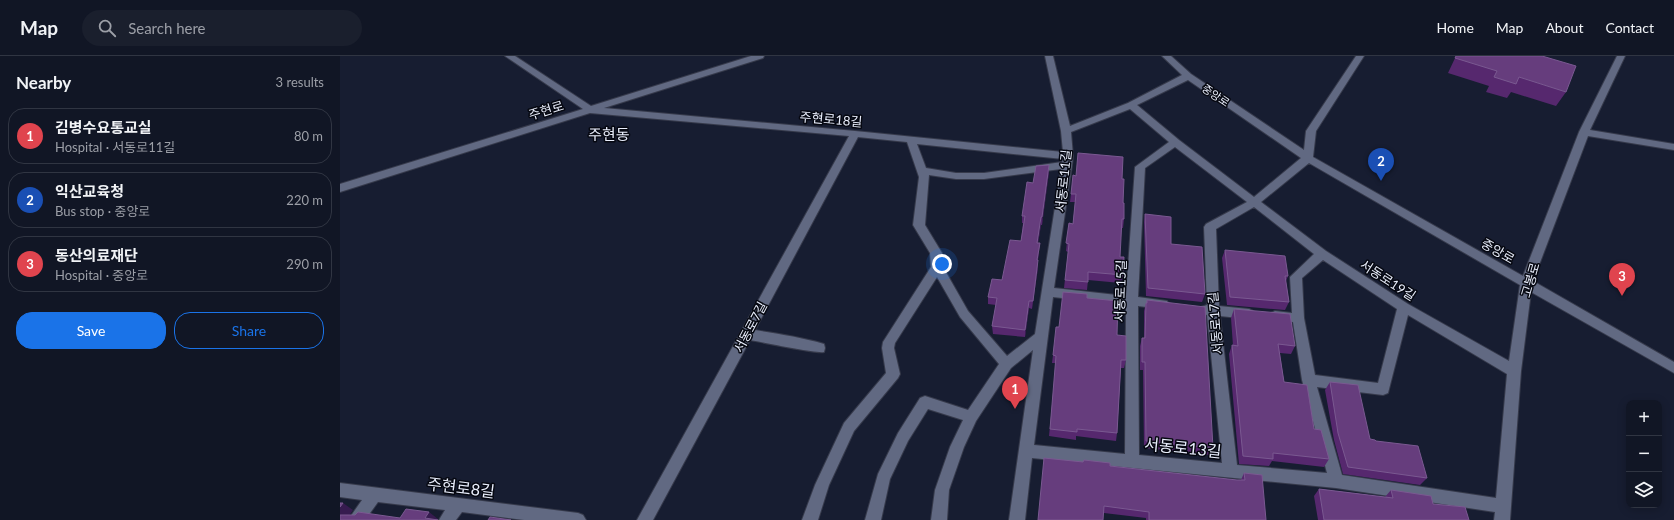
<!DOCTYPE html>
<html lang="en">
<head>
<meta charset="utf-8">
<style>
	:root { --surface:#111625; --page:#1a1f2d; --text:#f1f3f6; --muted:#9c9fa7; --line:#303542; --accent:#1a73e8 }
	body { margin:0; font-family:Lato,"Noto Sans KR",sans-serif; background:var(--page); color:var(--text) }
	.controls { position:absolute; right:12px; bottom:12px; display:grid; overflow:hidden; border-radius:8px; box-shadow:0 2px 10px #0003 }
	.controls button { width:36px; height:36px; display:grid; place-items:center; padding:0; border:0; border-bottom:1px solid var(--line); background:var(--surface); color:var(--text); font:20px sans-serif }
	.you { position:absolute; left:602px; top:208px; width:14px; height:14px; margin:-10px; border:3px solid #fff; border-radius:50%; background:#1a73e8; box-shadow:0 0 0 6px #1a73e833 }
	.badge { display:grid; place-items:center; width:26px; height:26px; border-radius:50%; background:var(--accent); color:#fff; font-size:13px; font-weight:700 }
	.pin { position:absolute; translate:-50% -33px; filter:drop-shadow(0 1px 2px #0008) }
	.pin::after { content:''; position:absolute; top:21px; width:14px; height:12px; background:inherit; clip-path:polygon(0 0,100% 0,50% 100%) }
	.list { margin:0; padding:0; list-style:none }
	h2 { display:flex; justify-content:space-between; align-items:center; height:52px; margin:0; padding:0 16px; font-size:17px }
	h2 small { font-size:13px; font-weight:400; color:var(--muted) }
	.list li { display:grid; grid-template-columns:26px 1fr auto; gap:12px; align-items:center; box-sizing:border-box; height:56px; margin:0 8px 8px; padding:0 8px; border:1px solid var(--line); border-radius:16px }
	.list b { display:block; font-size:15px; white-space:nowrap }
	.list p { margin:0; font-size:13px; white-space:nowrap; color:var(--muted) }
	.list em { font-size:13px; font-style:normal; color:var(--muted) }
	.actions { display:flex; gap:8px; padding:12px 16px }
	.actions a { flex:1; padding:9px 0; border:1px solid var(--accent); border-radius:16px; text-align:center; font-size:14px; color:var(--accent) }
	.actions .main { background:var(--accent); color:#fff }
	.icon { flex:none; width:22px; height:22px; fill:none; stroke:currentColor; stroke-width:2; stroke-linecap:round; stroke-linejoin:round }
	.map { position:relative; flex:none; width:1334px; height:464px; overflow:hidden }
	header { display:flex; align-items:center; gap:24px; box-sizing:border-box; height:56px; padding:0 20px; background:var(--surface); border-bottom:1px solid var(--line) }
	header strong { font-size:19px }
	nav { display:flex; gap:22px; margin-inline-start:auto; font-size:14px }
	.search { width:280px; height:36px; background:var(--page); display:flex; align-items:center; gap:10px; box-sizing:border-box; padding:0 14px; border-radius:22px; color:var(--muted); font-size:15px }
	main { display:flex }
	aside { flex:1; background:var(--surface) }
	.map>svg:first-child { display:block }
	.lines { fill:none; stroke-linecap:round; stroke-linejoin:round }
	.minor-casing { stroke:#363a4b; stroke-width:2 }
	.minor { fill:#616982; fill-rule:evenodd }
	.wall { fill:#56286e }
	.shaded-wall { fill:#361b4f }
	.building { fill:#663d7d; stroke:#7a5991 }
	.labels { text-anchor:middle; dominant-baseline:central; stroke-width:3; stroke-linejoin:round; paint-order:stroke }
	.far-street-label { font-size:11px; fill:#e9eefc; stroke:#060811 }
	.street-label { font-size:13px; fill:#e9eefc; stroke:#060811 }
	.quarter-label { font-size:15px; fill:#e9eefc; stroke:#060811 }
	.near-street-label { font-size:16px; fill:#e9eefc; stroke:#060811 }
</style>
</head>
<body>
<header>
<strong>Map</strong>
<div class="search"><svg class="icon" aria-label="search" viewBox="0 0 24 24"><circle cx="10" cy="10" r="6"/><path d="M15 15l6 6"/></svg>Search here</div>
<nav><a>Home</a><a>Map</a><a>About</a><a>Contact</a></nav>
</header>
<main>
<aside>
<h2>Nearby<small>3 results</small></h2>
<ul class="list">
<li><span class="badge" style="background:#e0444e">1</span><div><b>김병수요통교실</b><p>Hospital · 서동로11길</p></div><em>80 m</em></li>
<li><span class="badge" style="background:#1a4fb4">2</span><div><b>익산교육청</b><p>Bus stop · 중앙로</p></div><em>220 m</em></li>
<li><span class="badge" style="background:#e0444e">3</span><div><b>동산의료재단</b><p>Hospital · 중앙로</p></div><em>290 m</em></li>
</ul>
<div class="actions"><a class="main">Save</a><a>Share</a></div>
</aside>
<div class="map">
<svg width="1334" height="464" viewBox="0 0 1334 464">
	<rect width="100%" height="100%" fill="#171d31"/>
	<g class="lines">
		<g class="minor-casing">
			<path id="minor" d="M165 0H175L251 50 411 0H424L423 2 264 52 515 75 723 96 721 75 705 0H713L730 70 788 47 842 19 822 0H831L851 18 964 94 966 75 1016 0H1024L976 75 973 101 1183 220 1239 76 1277 0H1285L1250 74 1334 88V94L1248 80 1193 225 1334 306V317L1191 236 1181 315 1170 464H1154L1155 456 996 432 692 402 685 464H669L693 294 671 312 636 365 624 391 609 434 607 464H591L595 434 610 391 623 364 588 353 568 385 550 423 541 464H525L538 418 558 377 580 342 585 340 628 354 659 308 620 261 597 221 555 287 554 292 560 318 558 322 514 375 489 429 478 464H462L475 429 504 367 546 317 542 292 543 286 591 211 590 197 573 169 579 121 567 86 518 81 415 274C438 278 461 281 484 288L485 292 484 296C477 298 421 286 410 284L313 464H297L509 80 250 57 0 136V128L243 53ZM848 24 961 102 914 141 839 84 797 49ZM790 53 829 86 795 111 786 240 714 232 732 109 733 100 731 76ZM577 88 723 103 722 106 644 117H616L586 112ZM835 91 907 146 866 168 864 171 867 249 861 251 859 254 861 257 867 259 882 407 799 399 798 250 823 253 827 251 829 248 827 245 798 241 805 112ZM969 107 1180 229 1169 305 1068 248 986 195 921 146ZM721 113 695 278 667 300 628 255 603 211 602 197 585 169 589 119 616 123H644ZM914 151 974 198 950 221 952 257 935 255 931 257 929 260 931 263 953 266 962 324 987 417 897 409 880 260 909 263 913 261 915 258 913 255 909 253 879 250 876 173ZM983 204 1057 253 1038 327 975 319 964 262 962 222ZM713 241 786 249 785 398 694 389ZM1068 259 1167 318 1156 442 1002 419 977 331 1043 339 1048 337Z
				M0 427 238 457 243 459 246 464H184L122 456 116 464H99L105 454 38 446 25 464H8L22 444 0 441Z"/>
		</g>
		<use href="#minor" class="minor"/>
	</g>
	<path class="wall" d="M1116 0 1226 36 1216 50 1171 36 1167 42 1146 36 1149 30 1108 17Z
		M709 116 702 169H701L698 187H700L698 204V212L692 253 689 252 685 281 653 278 652 270 656 249 648 248V241L662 224 681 185 683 167H682V160L693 127Z
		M782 123 784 163 783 172H781L780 201 783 219 781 227 748 224 747 234 724 232 728 196 726 195 729 167 733 168 735 146H730L731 138Z
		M805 158 831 188 865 238 862 246 806 240 804 166Z
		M885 194 948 220 946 225 949 246 945 254 887 249 882 202Z
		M747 242 777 279 786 304 784 312H781L777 377 776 385 736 380V384L709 380 716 307H712L713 299 719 271Z
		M807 244 873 392 870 399 804 392 803 314H800V290L802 282H804V255L806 247H807Z
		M894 253 955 290 951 298 940 297 944 326 974 373 989 403 984 411 932 405 929 410 899 408 889 298 892 289 893 290 891 262Z
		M990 326 1030 383 1036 385 1087 422 1080 429 1003 418 994 384 985 334Z
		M743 406 770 410 897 424H901L904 417 926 464H806V462L764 457Z
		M979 433 1045 441 1051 434 1093 448 1129 464H978L974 440Z"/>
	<path class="shaded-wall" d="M709 109V116L702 169V161Z
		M701 161V169L697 194V187Z
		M700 187 699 194 697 212V204Z
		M698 204V212L692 253 693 245Z
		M689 245V252L685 281V274Z
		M3 447 13 454 7 463 0 461V451Z
		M89 456 98 463 97 464 85 462Z"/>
	<path class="building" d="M1116 0H1202L1236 10 1226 36 1179 21 1176 28 1154 21 1157 15 1115 2Z
		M738 97 783 101 782 123H784L783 147H784V163H782L780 201H784L783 219 748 216V226L725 224 729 188 726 187 729 167 733 168 736 138H731L733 119 736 120Z
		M709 109 702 161H701L697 187H700L697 204H698L693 245H689L685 274 652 270 657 242 648 241 652 223 662 224 670 184 681 185 685 160H682L687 126 693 127 696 110Z
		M805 158 831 161V188L862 191 865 238 808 232Z
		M885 194 945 200 948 220H945L949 246 890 241Z
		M723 236 747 238V242L778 245 777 279 786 280V304H781L777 377 737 373V376L710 373 716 300 713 299 716 271H719Z
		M807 244 865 251 873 392 806 385 805 306H802V282H805L806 247H807Z
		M894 253 950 258 955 290 938 288 944 326 967 329 974 373 981 374 989 403 933 397V403L903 400 892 289 898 290Z
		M990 326 1018 329 1030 383 1035 384 1036 385 1078 390 1087 422 1008 411 998 377Z
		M704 402 743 406 744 404 770 407V410L897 424H905L904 417 922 419 926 464H809V456L764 450 763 464H698Z
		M979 433 1053 442 1051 434 1091 440 1093 448 1125 451 1129 464H984Z
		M0 447H3L0 451Z
		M66 453 89 456 85 462 98 464H0V459H15L18 456 60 462Z
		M150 461 171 464H148Z"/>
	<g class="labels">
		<g class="far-street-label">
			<text transform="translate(876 39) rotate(34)">중앙로</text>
		</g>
		<g class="street-label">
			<text transform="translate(206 54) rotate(-17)">주현로</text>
			<text transform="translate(491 63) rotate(5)">주현로18길</text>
			<text transform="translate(723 125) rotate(-84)">서동로11길</text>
			<text transform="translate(1158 195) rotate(30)">중앙로</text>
			<text transform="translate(1048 224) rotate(33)">서동로19길</text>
			<text transform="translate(1190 224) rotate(-74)">고봉로</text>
			<text transform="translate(780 235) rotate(-88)">서동로15길</text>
			<text transform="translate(875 267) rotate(-95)">서동로17길</text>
			<text transform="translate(410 271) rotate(-62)">서동로7길</text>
		</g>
		<g class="quarter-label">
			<text x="269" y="78">주현동</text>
		</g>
		<g class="near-street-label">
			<text transform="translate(843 391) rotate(6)">서동로13길</text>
			<text transform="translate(121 431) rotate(7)">주현로8길</text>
		</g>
	</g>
</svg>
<div class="controls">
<button>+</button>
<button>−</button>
<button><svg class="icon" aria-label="layers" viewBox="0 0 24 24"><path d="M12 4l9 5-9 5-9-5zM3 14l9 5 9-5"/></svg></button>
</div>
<div class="you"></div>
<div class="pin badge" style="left:675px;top:353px;background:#e0444e">1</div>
<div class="pin badge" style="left:1041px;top:125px;background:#1a4fb4">2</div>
<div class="pin badge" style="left:1282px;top:240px;background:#e0444e">3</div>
</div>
</main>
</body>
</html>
